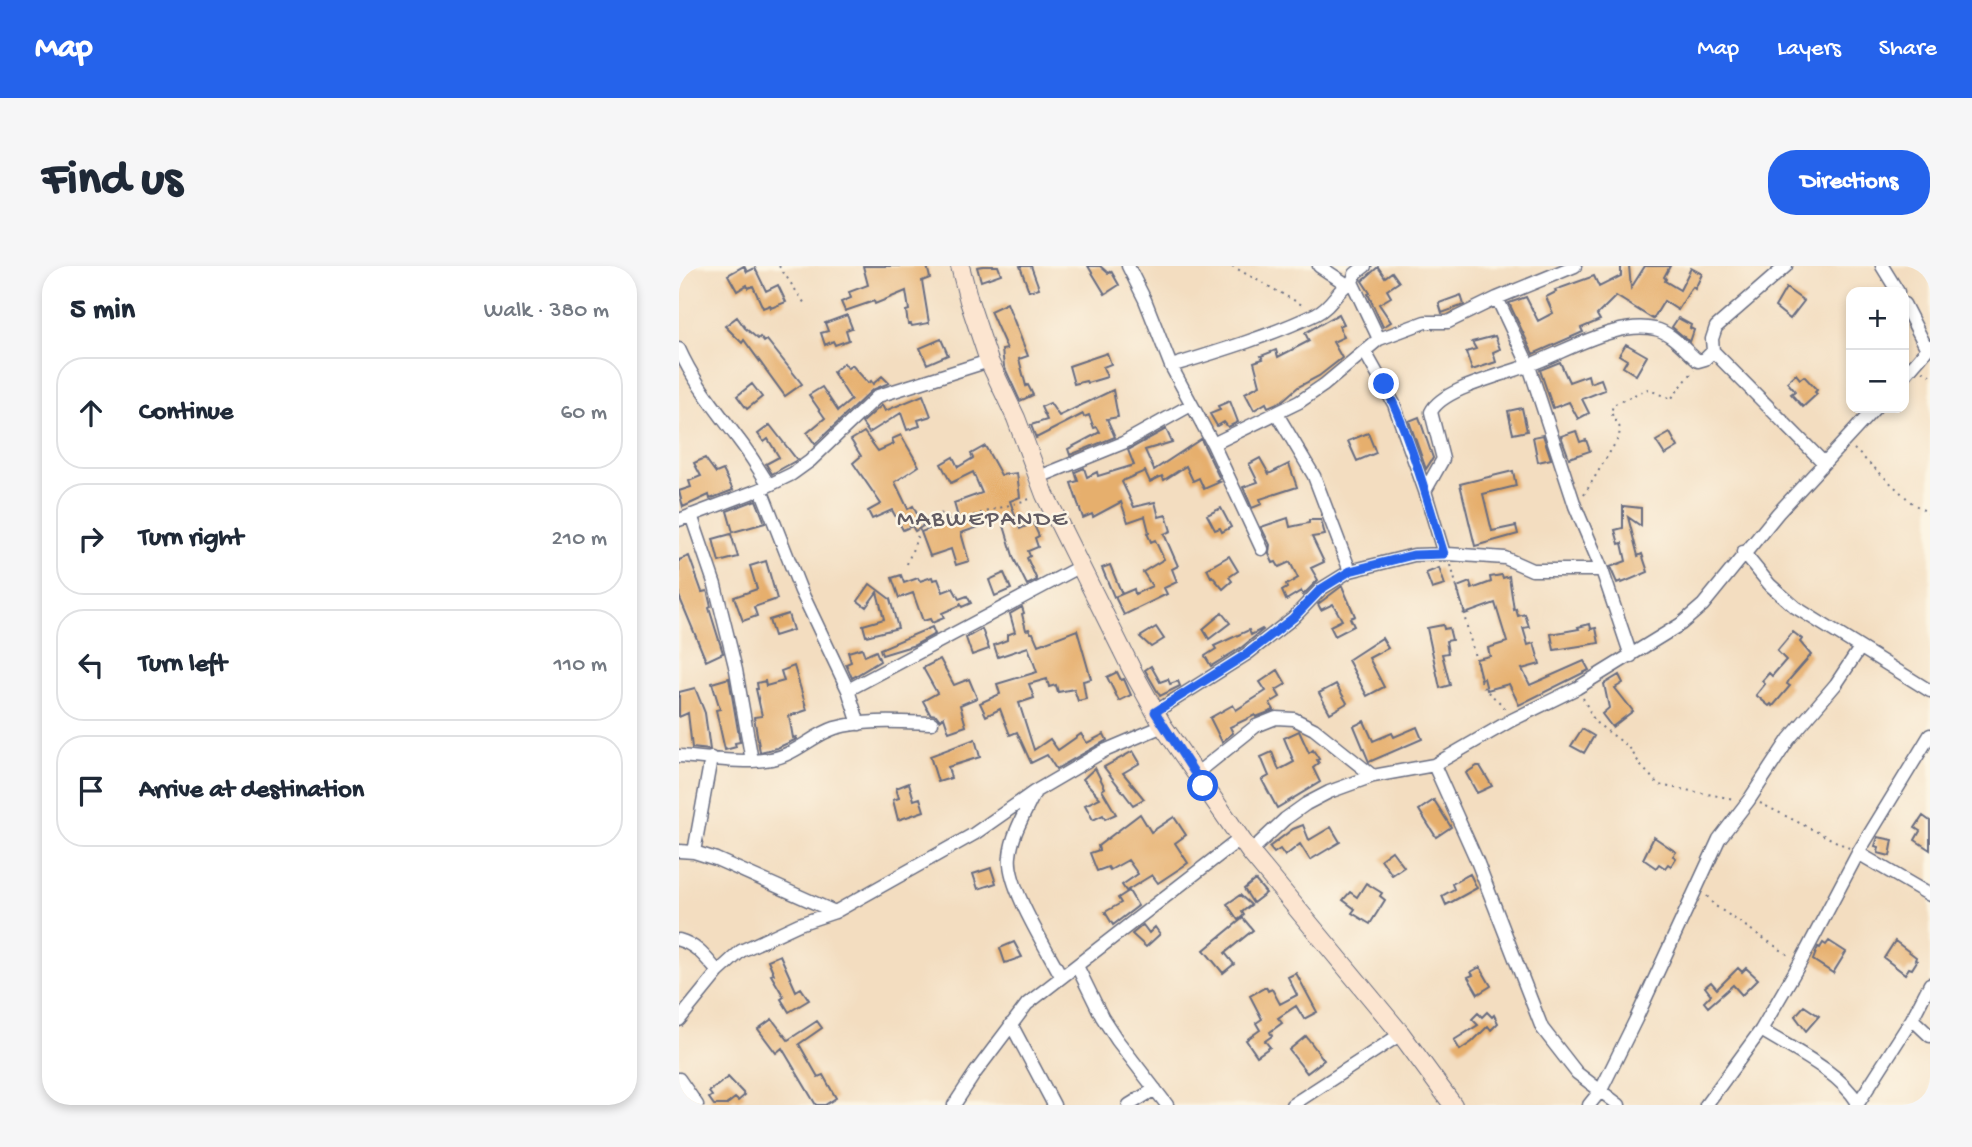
<!DOCTYPE html>
<html lang="en">
<head>
<meta charset="utf-8">
<style>
	:root { --surface:#fff; --page:#f6f6f7; --text:#1f2937; --muted:#747a83; --line:#e0e1e3; --accent:#2563eb }
	body { margin:0; font-family:"Gochi Hand",sans-serif; background:var(--page); color:var(--text) }
	.controls { position:absolute; right:21px; top:21px; display:grid; overflow:hidden; border-radius:14px; box-shadow:0 4px 10px #0003 }
	.controls button { width:63px; height:63px; display:grid; place-items:center; padding:0; border:0; border-bottom:2px solid var(--line); background:var(--surface); color:var(--text); font:35px sans-serif }
	.stop { position:absolute; width:21px; height:21px; margin:-16px; border:5px solid #2563eb; border-radius:50%; background:#fff }
	.stop.end { background:#2563eb; border-color:#fff; box-shadow:0 2px 7px #0008 }
	.list { margin:0; padding:0; list-style:none }
	h2 { display:flex; justify-content:space-between; align-items:center; height:91px; margin:0; padding:0 28px; font-size:30px }
	h2 small { font-size:23px; font-weight:400; color:var(--muted) }
	.list li { display:grid; grid-template-columns:46px 1fr auto; gap:21px; align-items:center; box-sizing:border-box; height:112px; margin:0 14px 14px; padding:0 14px; border:2px solid var(--line); border-radius:28px }
	.list b { display:block; font-size:26px; white-space:nowrap }
	.list em { font-size:23px; font-style:normal; color:var(--muted) }
	.icon { flex:none; width:38px; height:38px; fill:none; stroke:currentColor; stroke-width:2; stroke-linecap:round; stroke-linejoin:round }
	.map { position:relative; flex:none; width:1251px; height:839px; overflow:hidden; border-radius:28px }
	header { display:flex; align-items:center; gap:42px; box-sizing:border-box; height:98px; padding:0 35px; background:var(--accent); color:#fff }
	header strong { font-size:33px }
	nav { display:flex; gap:38px; margin-inline-start:auto; font-size:24px }
	.intro { display:flex; align-items:center; justify-content:space-between; box-sizing:border-box; height:168px; padding:0 42px }
	h1 { margin:0; font-size:49px }
	.button { padding:18px 32px; border-radius:28px; background:var(--accent); color:#fff; font-size:24px; font-weight:700 }
	main { display:flex; gap:42px; padding:0 42px }
	aside { flex:1; background:var(--surface); border-radius:28px; box-shadow:0 4px 10px #0003 }
	.map>svg:first-child { display:block }
	.building { fill:#e6af6d }
	.lines { fill:none; stroke-linecap:round; stroke-linejoin:round }
	.street-casing { stroke:#676c80; stroke-width:15 }
	.secondary-casing { stroke:#676c80; stroke-width:20 }
	.path { stroke:#676c80; stroke-width:2; stroke-dasharray:2 5; stroke-linecap:butt }
	.street { stroke:#fff; stroke-width:12 }
	.secondary { stroke:#fce5d0; stroke-width:18 }
	.route { stroke:#2563eb; stroke-width:9 }
	.labels { text-anchor:middle; dominant-baseline:central; stroke-width:5; stroke-linejoin:round; paint-order:stroke }
	.quarter-label { font-size:24px; letter-spacing:2px; fill:#625c63; stroke:#fcf5e5 }
</style>
</head>
<body>
<header>
<strong>Map</strong>
<nav><a>Map</a><a>Layers</a><a>Share</a></nav>
</header>
<div class="intro"><h1>Find us</h1><a class="button">Directions</a></div>
<main>
<aside>
<h2>5 min<small>Walk · 380 m</small></h2>
<ul class="list">
<li><svg class="icon" aria-label="ahead" viewBox="0 0 24 24"><path d="M12 20V5M6 11l6-6 6 6"/></svg><div><b>Continue</b></div><em>60 m</em></li>
<li><svg class="icon" aria-label="right" viewBox="0 0 24 24"><path d="M7 20v-9h11M14 6l5 5-5 5"/></svg><div><b>Turn right</b></div><em>210 m</em></li>
<li><svg class="icon" aria-label="left" viewBox="0 0 24 24"><path d="M17 20v-9H6M10 6l-5 5 5 5"/></svg><div><b>Turn left</b></div><em>110 m</em></li>
<li><svg class="icon" aria-label="arrive" viewBox="0 0 24 24"><path d="M6 21V4h12l-3 4 3 4H6"/></svg><div><b>Arrive at destination</b></div></li>
</ul>
</aside>
<div class="map">
<svg width="1251" height="839" viewBox="0 0 1251 839">
	<rect width="100%" height="100%" fill="#fcf5e5"/>
	<filter id="ink" filterUnits="userSpaceOnUse"><feTurbulence type="fractalNoise" baseFrequency=".0143" numOctaves="2"/><feDisplacementMap in="SourceGraphic" scale="14" xChannelSelector="R" yChannelSelector="G"/><feConvolveMatrix kernelMatrix="1 2 1 2 8 2 1 2 1" color-interpolation-filters="sRGB"/></filter>
	<filter id="wash" filterUnits="userSpaceOnUse"><feTurbulence type="fractalNoise" baseFrequency=".00686" numOctaves="4" result="noise"/><feDisplacementMap in="SourceGraphic" scale="28" xChannelSelector="R" yChannelSelector="G"/><feGaussianBlur stdDeviation="1.57" result="paint"/><feColorMatrix in="noise" values="0 0 0 0 0 0 0 0 0 0 0 0 0 0 0 0 0 1.4 0 .05"/><feComposite in="paint" operator="in"/></filter>
	<g filter="url(#wash)">
		<rect width="100%" height="100%" fill="#f3ddc0"/>
		<g id="blocks">
			<path class="building" d="M65 0 68 6 76 2 87 25 99 19 107 36 92 42 91 39 84 42 74 20 69 22 68 19 58 25 49 9Z
				M184 0H248L251 12 243 15 250 57 233 60 232 58H229L227 45 230 44 227 25 196 38 195 35 166 45 162 36 172 32 170 26 189 19Z
				M304 0H319L322 8 302 15 298 1Z
				M341 0H352L360 22 350 25Z
				M409 0H421L429 7 432 5 440 19 426 28Z
				M942 0H950L952 22 966 0H991L985 11 987 13 986 15 1001 24 1012 2 1023 8 1016 23 1014 21 1010 26 999 44 985 35 974 53 937 30 918 49 921 54 902 62 904 66 854 88 830 37 847 31 859 55 874 47 867 31 877 26 876 24 915 10 920 21 942 10Z
				M699 1 706 11 713 6 720 16 708 24 712 31 700 38 712 56 704 61 689 28 691 27 683 15Z
				M1107 22 1125 35 1111 53 1096 41Z
				M782 29 785 39 763 47 760 37Z
				M328 37 349 90 340 93 347 120 349 119 354 129 341 135 325 100 323 84 328 83 311 45Z
				M660 48 665 58 660 60 665 71 654 76 663 92 640 110 619 121 603 135 589 141 587 137 575 144 566 127 581 119 575 96 584 93 582 90 597 84 599 91 630 75 626 67Z
				M168 49 173 62 167 64 170 74 156 79 154 75 146 79 142 67 149 65 146 57Z
				M58 51 66 62 79 73 81 71 85 76 88 74 123 118 106 130 65 74 63 77 46 60Z
				M999 52 1012 59 1011 62 1015 64 1011 76 993 61Z
				M816 70 821 83 814 86 817 96 793 104 787 86 797 83 793 76Z
				M262 73 269 89 248 98 241 82Z
				M947 78 968 90 957 109 944 101 948 94 940 89Z
				M428 87 432 98 424 101 428 111 408 117 407 115 395 118 390 100Z
				M881 96 890 116 909 109 911 117 922 113 926 124 903 133 910 147 899 153 890 136 874 142 861 104Z
				M165 97 169 102 173 99 189 117 192 115 194 118 203 110 210 117 193 124 136 178 128 167 146 152 130 129 143 121 159 145 172 134 154 106Z
				M1117 108 1121 113 1125 110 1138 124 1136 126 1138 128 1124 141 1112 128 1116 125 1108 116Z
				M73 118 83 131 68 143 58 130Z
				M434 124 439 151 428 153 436 171 391 189 389 183 421 166 418 161 415 162 410 149 405 151 404 148 357 172 352 159 368 154 362 141 371 137 380 150Z
				M244 129 252 150 239 154 241 160 228 164 222 147 190 167 183 157 203 139 206 145Z
				M551 135 559 156 549 161 545 156 538 160 531 148 541 144 539 140Z
				M843 142 848 165 834 168 829 145Z
				M740 151 754 192 747 203 730 155Z
				M91 159 118 194 93 208 87 198 100 191 89 173 85 176 79 168Z
				M487 163 493 176 466 184 475 204 522 173 541 213 538 215 541 216 525 223 520 212 514 215 507 200 485 214 483 210 471 216 466 205 445 214 443 216 455 241 476 236 480 251 487 249 492 265 485 268 499 300 493 303 498 316 485 322 488 328 445 349 436 331 455 323 456 328 473 320 464 306 485 293 476 274 472 276 468 267 470 266 466 250 449 256 442 236 414 251 413 248 404 252 392 217 399 215 396 206 405 202 408 211 418 206 419 210 455 199 449 184Z
				M897 165 901 176 907 174 911 185 890 192 882 170Z
				M185 166 199 185 215 178 213 173 222 169 240 200 216 216 229 243 234 240 244 260 236 265 233 260 224 264 213 244 193 253 189 245 202 238 174 197 182 190 172 174Z
				M689 167 697 187 678 195 669 175Z
				M991 167 999 181 986 189 977 175Z
				M864 169 872 193 859 196 854 171Z
				M306 180 322 209 338 207 341 231 331 235 341 263 354 257 360 270 356 272 359 281 349 285 351 290 348 292 358 314 348 319 335 293 323 253 282 267 290 295 277 299 272 283 251 290 242 266 279 251 275 237 303 227 294 206 272 217 262 198 274 191 279 201 294 192 292 188Z
				M26 192 37 207 44 204 54 224 31 233 30 229 4 241 0 225 12 221 10 215 22 210 15 197Z
				M581 192 590 208 610 198 618 221 581 233 583 238 573 242 564 221 579 216 570 198Z
				M834 205 837 220 804 228 813 265 837 260 839 268 796 280 781 218Z
				M77 234 86 257 54 266 48 245Z
				M944 240 962 242V260L949 251 959 290 963 288 969 306 943 317 942 315 938 317 931 301 947 295 943 277 940 278 936 264 944 262Z
				M542 242 552 261 543 266 541 262 536 264 528 249Z
				M609 252 611 261 630 257V254H642L646 269 633 271 645 296 632 302 639 314 624 329 622 325 607 334 603 325 608 322 607 319 619 312 611 296 600 301 597 296 594 297 590 288 591 279 582 261Z
				M52 268 59 291 40 296 34 273Z
				M10 290 23 326 28 325 29 328 32 341 30 342 44 387 27 395 0 330V294Z
				M550 290 559 305 550 311 553 315 544 323 533 310 532 311 528 303Z
				M87 295 98 333 75 341 78 350 64 355 55 331 78 323 71 300Z
				M431 299 443 328 435 331 423 302Z
				M760 302 766 319 753 323 747 307Z
				M325 307 332 323 316 330 310 314Z
				M222 309 225 317 239 312 241 315 253 311 254 314 259 313 264 326 274 322 280 333 288 330 292 337 283 341 281 337 282 339 263 347 265 352 253 357 251 353 244 355 234 327 220 332 213 312Z
				M823 309 824 312 830 310 835 344 837 343 839 350 846 348 850 361 844 362 849 379 855 377 861 398 843 403 851 419 905 395 910 404 840 439 830 418 808 424 805 412 802 413 797 393 811 390 809 382 828 376 816 337 786 348 778 321 791 316 793 323 812 316 811 311Z
				M191 318 211 333 219 362 187 370 184 359 205 353 198 326 187 341 179 335Z
				M663 320 676 350 671 352 675 360 656 370 651 360 663 354 654 338 642 344 639 338Z
				M343 341 345 347 343 348 347 364 350 363 352 367H354L359 379 398 364 412 413 404 415 407 433 399 435 395 423 379 426 377 419 370 421 368 413 350 418 355 432 340 437 355 484 371 473 379 484 402 468 408 477 425 468 428 474 377 503 368 489 352 497 338 466 331 469 321 443 307 450 301 437 321 428 318 418 358 406 349 381 319 391 315 379 328 374V369L336 366 331 348Z
				M543 347 551 357 530 373 524 363Z
				M109 348 114 364 95 370 90 354Z
				M911 358 912 363 917 362 920 377 875 384 872 368 900 363 899 361Z
				M764 359 765 363 770 362 773 374 767 375 769 387 763 388 771 419 761 422 748 362Z
				M253 361 256 368 236 379 203 389 201 383Z
				M477 361 485 373 472 381 461 371Z
				M303 363 310 383 293 389 287 372Z
				M583 363 584 364 563 381 532 400 526 390 537 383 535 380 570 364 572 369Z
				M1114 366 1123 373 1121 376 1132 389 1110 414 1108 418 1111 420 1094 440 1092 438 1090 440 1077 429 1086 418 1083 415 1090 407 1093 410 1107 394 1098 385Z
				M703 372 709 382 690 392 705 421 688 430 669 394Z
				M183 382 186 390 197 385 201 395 173 412 167 398 172 396 169 386Z
				M261 393 275 419 290 413 298 432 281 439 287 460 270 466 265 451 261 454 257 449 251 448 244 435 258 427 244 402Z
				M115 400 128 444 110 450 114 472 117 471 118 473 98 482 81 486 75 451 83 450 77 423H79L78 417 86 415 87 420 105 415 102 405Z
				M472 400 481 416 489 413 491 418 499 415 501 420 481 430 466 404Z
				M599 404 607 418 597 424 601 431 591 437 595 444 577 451 576 449 551 461 554 467 543 476 531 452 554 439 557 444 587 425 581 416Z
				M438 406 442 414 445 413 452 429 440 435 428 411Z
				M940 409 944 417 936 422 954 445 933 461 923 448 930 442 925 418Z
				M50 412 61 476 56 477 57 481 46 484 37 444 41 443 33 417Z
				M657 418 668 437 651 447 640 427Z
				M16 422 26 447 31 484 13 482 9 447 0 451V426Z
				M685 455 694 475 713 467 715 471 738 461 743 473 690 496 675 460Z
				M903 463 915 470 905 487 892 480Z
				M620 465 630 487 634 484 640 493 638 494 640 497 634 502 641 516 598 542 583 514 590 510 582 491 593 486 600 504 615 496 605 472Z
				M296 473 301 491 269 501 272 512 259 516 251 490Z
				M454 485 461 497 444 507 465 533 454 539 425 501Z
				M798 500H801L813 520 798 527 787 507Z
				M416 502 426 522 423 524 437 548 426 553 424 549 414 554 406 539 421 532 404 513Z
				M230 517 235 534 241 532 245 545 219 554 214 534 220 532 217 522Z
				M755 534 772 561 757 571 740 544Z
				M461 548 472 566 495 551 507 569 496 577 509 597 479 617 473 609 447 625 443 619 459 608 449 594 431 604 429 601 418 605 411 587 420 584 419 580Z
				M1244 550 1251 555V584L1236 574 1241 565 1236 562Z
				M624 559 630 574 652 561 661 576 631 594 621 578 606 590 601 583 595 587 590 581 614 563Z
				M975 571 997 586 994 590 997 592 992 600 989 598 986 602 980 598 977 602 964 593Z
				M1199 571 1214 574 1211 590 1199 587 1200 581 1196 580Z
				M713 585 725 601 713 609 702 593Z
				M312 602 317 617 299 623 294 608Z
				M791 608 798 622 767 639 763 630 775 623 773 618Z
				M576 614 587 627 574 637 565 623Z
				M687 617 703 627 701 630 706 634 691 658 673 647 676 643 664 634 671 626 678 631Z
				M450 625 459 640 434 659 426 646 442 637 439 632Z
				M561 629 572 639 563 646 565 649 559 654 548 638Z
				M564 652 574 664 546 687 555 698 544 707 525 684Z
				M464 659 470 667 476 661 481 668 467 681 453 668Z
				M1150 675 1167 686 1154 707 1134 694 1139 681 1141 682 1144 677 1147 679Z
				M1216 675 1237 691 1236 694 1238 695 1233 703 1230 702 1226 708 1205 692Z
				M335 676 343 691 326 697 321 682Z
				M101 689 117 725 122 722 130 734 110 746 102 733 105 731 92 709 95 708 89 694Z
				M801 701 812 720 799 728 789 711 794 709 792 706Z
				M1059 702 1063 706 1067 702 1079 713 1063 729 1054 719 1029 741 1025 736 1032 729 1026 721 1032 716 1038 723Z
				M617 707 638 746 625 753 617 740 599 752 603 757 591 766 593 770 586 775 591 781 578 790 567 774 581 764 577 757 583 753 571 730 587 721 589 725 593 723 601 738 618 729 609 711Z
				M1125 740 1140 750 1127 765 1116 750Z
				M808 746 813 751 815 749 819 757 812 764 809 760 793 776 781 784 775 774 799 759 793 753 799 747 803 751Z
				M93 753 109 774 138 755 143 762 120 778 139 811 144 809 157 832 146 839H137L103 782 97 787 79 763Z
				M627 770 645 794 628 807 610 784Z
				M49 811 66 829 59 835 56 832 47 839H35L30 832 33 830 30 826Z"/>
		</g>
	</g>
	<g filter="url(#ink)">
		<use href="#blocks" fill-opacity="0" stroke="#676c80" stroke-width="2"/>
		<g class="lines">
			<g class="street-casing">
				<path id="street" d="M449 0 466 34 492 100 534 178 583 283
					M640 0 667 18
					M686 0 676 8 673 16 700 73
					M1107 0 1037 61 1033 73 1034 85 1145 197
					M1203 0 1219 26
					M818 32 850 100 896 240 923 304 952 390
					M1225 38 1248 83
					M0 83C15 117 38 144 60 174 71 188 80 204 90 219
					M686 86 715 138 746 225 765 288
					M492 100C541 85 591 70 637 48 654 40 659 21 673 16
					M1225 110 1251 80
					M598 148 635 210 671 305
					M534 178 620 136 645 119 700 73 746 56H769L818 32 896 0
					M360 211 444 177 512 139
					M82 223 122 325 169 424 180 458
					M746 225 764 193 752 146C763 122 829 108 853 98 879 88 906 73 933 66 947 62 962 60 976 63 992 66 1007 85 1019 95L1026 93 1034 85
					M12 249 36 319 57 404 73 495
					M0 254 82 223 113 208 131 195 199 130 310 95
					M1064 286 1091 319 1116 341 1251 425
					M169 424 402 300
					M476 446 568 388 614 352 642 323 671 305 735 289 769 288 826 292 853 304H923
					M0 490C30 492 63 498 92 493 116 489 134 469 156 462 187 453 222 456 253 457
					M755 499 798 595 863 762 898 807 940 839
					M517 508 577 460 597 452 615 453 635 463 694 510
					M355 528C346 547 333 568 331 590 327 619 368 683 382 710
					M0 585 15 586 37 593 156 646
					M15 586 32 492
					M571 586 606 553 627 538 650 526 694 510 755 499 831 455 898 422 1002 358 1024 339 1099 247 1196 142
					M1179 587 1251 629
					M0 674C18 679 27 692 39 706
					M398 700 423 751 438 774 488 839
					M1233 753 1251 770
					M0 754 39 706 62 685 120 658 156 646 295 568 355 526 425 485 484 460
					M332 758 375 839
					M1082 764C1114 784 1160 805 1179 837
					M0 813 18 839
					M275 839 296 807 348 738 562 572
					M450 839 476 823
					M613 839 722 768
					M910 839 922 824 957 753 1040 573 1070 534 1110 473 1157 418 1181 382
					M1027 839 1082 764 1121 697 1179 587 1251 469
					M1178 839 1233 753 1251 718"/>
			</g>
			<g class="secondary-casing">
				<path id="secondary" d="M281 0 290 35 310 95 337 152 366 229 453 404 484 460 571 586 722 768 774 839"/>
			</g>
			<path class="path" d="M100 0 126 38
				M553 0 625 40
				M1244 105 1251 109
				M1175 183 1233 237 1251 248
				M905 229 940 171 941 162 932 147 934 139 968 123 992 133 1015 104
				M228 298 241 264 261 247 279 254 351 233
				M772 299 803 418C808 429 821 433 827 445
				M904 432 916 456 950 481 962 500 980 519 1055 533
				M1081 537 1170 582
				M1028 630 1035 639 1111 690"/>
			<use href="#street" class="street"/>
			<use href="#secondary" class="secondary"/>
		</g>
	</g>
	<g class="lines" filter="url(#ink)">
		<path class="route" d="M524 520 476 446 568 388 614 352 642 323 671 305 734 289 765 288C748 233 731 168 705 118"/>
	</g>
	<g class="labels">
		<g class="quarter-label">
			<text x="304" y="254">MABWEPANDE</text>
		</g>
	</g>
</svg>
<div class="controls">
<button>+</button>
<button>−</button>
</div>
<div class="stop" style="left:524px;top:520px"></div>
<div class="stop end" style="left:705px;top:118px"></div>
</div>
</main>
</body>
</html>
